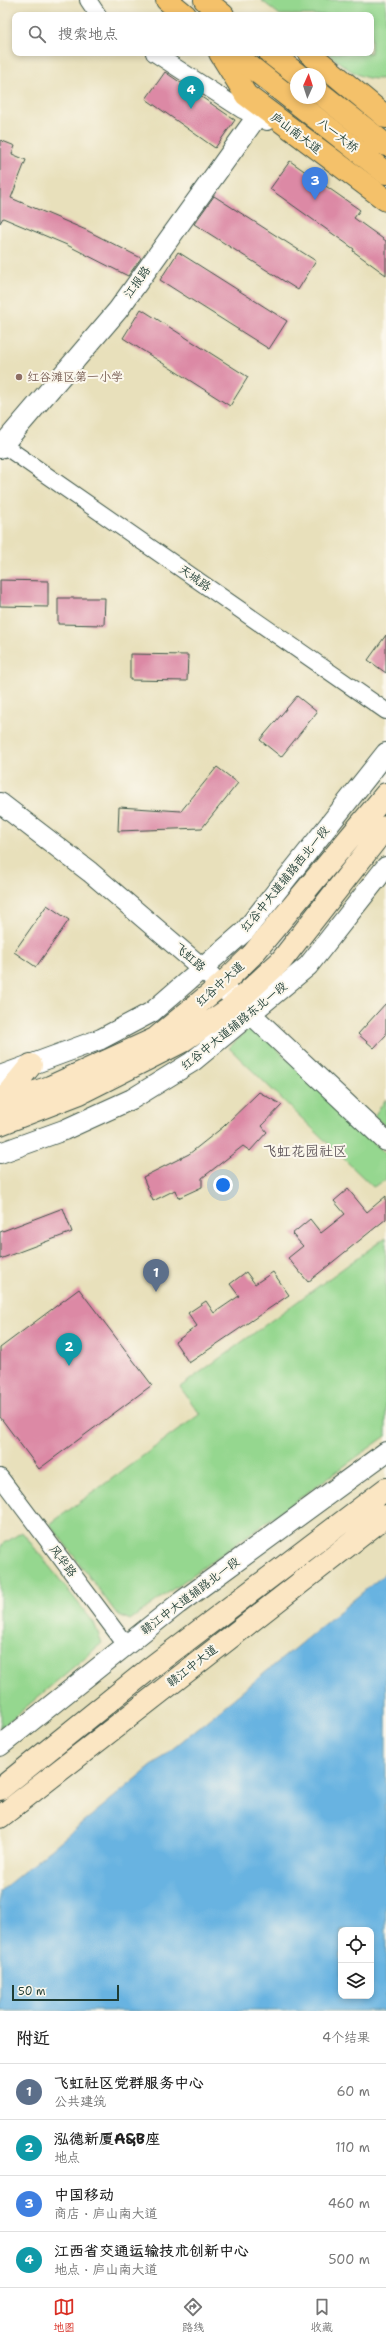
<!DOCTYPE html>
<html lang="zh">
<head>
<meta charset="utf-8">
<style>
	:root { --surface:#fff; --page:#f6f6f6; --text:#222; --muted:#767676; --line:#e0e0e0; --accent:#d93025 }
	body { margin:0; font-family:"Shantell Sans","LXGW WenKai TC",sans-serif; background:var(--page); color:var(--text) }
	.controls { position:absolute; right:12px; bottom:12px; display:grid; overflow:hidden; border-radius:8px; box-shadow:0 2px 6px #0003 }
	.controls button { width:36px; height:36px; display:grid; place-items:center; padding:0; border:0; border-bottom:1px solid var(--line); background:var(--surface); color:var(--text); font:20px sans-serif }
	.compass { position:absolute; left:290px; top:68px; width:36px; height:36px; border-radius:50%; background:var(--surface); box-shadow:0 2px 6px #0003; rotate:3deg }
	.scale { position:absolute; left:12px; bottom:10px; width:107px; box-sizing:border-box; padding-left:4px; border:2px solid #1f3d34; border-top:0; font-size:11px; line-height:14px; white-space:nowrap; color:#1f3d34; -webkit-text-stroke:3px #fbf7ec; paint-order:stroke }
	.you { position:absolute; left:223px; top:1185px; width:14px; height:14px; margin:-10px; border:3px solid #fff; border-radius:50%; background:#1a73e8; box-shadow:0 0 0 6px #1a73e833 }
	.badge { display:grid; place-items:center; width:26px; height:26px; border-radius:50%; background:var(--accent); color:#fff; font-size:13px; font-weight:700 }
	.pin { position:absolute; translate:-50% -33px; filter:drop-shadow(0 1px 2px #0008) }
	.pin::after { content:''; position:absolute; top:21px; width:14px; height:12px; background:inherit; clip-path:polygon(0 0,100% 0,50% 100%) }
	.list { margin:0; padding:0; list-style:none }
	h2 { display:flex; justify-content:space-between; align-items:center; height:52px; margin:0; padding:0 16px; font-size:17px }
	h2 small { font-size:13px; font-weight:400; color:var(--muted) }
	.list li { display:grid; grid-template-columns:26px 1fr auto; gap:12px; align-items:center; box-sizing:border-box; height:56px; padding:0 16px; border-top:1px solid var(--line) }
	.list b { display:block; font-size:15px; white-space:nowrap }
	.list p { margin:0; font-size:13px; white-space:nowrap; color:var(--muted) }
	.list em { font-size:13px; font-style:normal; color:var(--muted) }
	.icon { flex:none; width:22px; height:22px; fill:none; stroke:currentColor; stroke-width:2; stroke-linecap:round; stroke-linejoin:round }
	.map { position:relative; flex:none; width:386px; height:2011px; overflow:hidden }
	.search { position:absolute; background:var(--surface); box-shadow:0 2px 6px #0003; left:12px; right:12px; top:12px; height:44px; display:flex; align-items:center; gap:10px; box-sizing:border-box; padding:0 14px; border-radius:8px; color:var(--muted); font-size:15px }
	.sheet { height:276px; background:var(--surface) }
	nav { display:flex; justify-content:space-around; align-items:center; box-sizing:border-box; height:56px; border-top:1px solid var(--line); background:var(--surface); font-size:11px; color:var(--muted) }
	nav a { display:grid; justify-items:center; gap:2px }
	nav .on { color:var(--accent) }
	.map>svg:first-child { display:block }
	.green { fill:#95d78f; stroke:#5a8a62 }
	.water { fill:#68b3e1; stroke:#44788a; fill-rule:evenodd }
	.building { fill:#dc89a5 }
	.lines { fill:none; stroke-linecap:round; stroke-linejoin:round }
	.minor-casing { stroke:#3d5548; stroke-width:18 }
	.tertiary-casing { stroke:#3d5548; stroke-width:22 }
	.secondary-casing { stroke:#3d5548; stroke-width:24 }
	.primary-casing { stroke:#3d5548; stroke-width:24 }
	.trunk-casing { stroke:#3d5548; stroke-width:24 }
	.minor { stroke:#fff; stroke-width:16 }
	.tertiary { stroke:#fff; stroke-width:20 }
	.secondary { stroke:#fbe6c3; stroke-width:22 }
	.primary { stroke:#f4c16a; stroke-width:22 }
	.trunk { stroke:#f4c16a; stroke-width:22 }
	.education-dot { fill:#8d6e63; stroke:#fbf7ec; stroke-width:1.5 }
	.labels { text-anchor:middle; dominant-baseline:central; stroke-width:4; stroke-linejoin:round; paint-order:stroke }
	.street-label { font-size:12px; fill:#1f3d34; stroke:#fbf7ec }
	.education-label { font-size:12px; fill:#785e54; stroke:#fbf7ec; text-anchor:start }
	.quarter-label { font-size:14px; fill:#61585c; stroke:#fbf7ec }
</style>
</head>
<body>
<div class="map">
<svg width="386" height="2011" viewBox="0 0 386 2011">
	<rect width="100%" height="100%" fill="#fbf7ec"/>
	<filter id="ink" filterUnits="userSpaceOnUse"><feTurbulence type="fractalNoise" baseFrequency=".025" numOctaves="2"/><feDisplacementMap in="SourceGraphic" scale="8" xChannelSelector="R" yChannelSelector="G"/><feConvolveMatrix kernelMatrix="1 2 1 2 8 2 1 2 1" color-interpolation-filters="sRGB"/></filter>
	<filter id="wash" filterUnits="userSpaceOnUse"><feTurbulence type="fractalNoise" baseFrequency=".012" numOctaves="4" result="noise"/><feDisplacementMap in="SourceGraphic" scale="16" xChannelSelector="R" yChannelSelector="G"/><feGaussianBlur stdDeviation="0.9" result="paint"/><feColorMatrix in="noise" values="0 0 0 0 0 0 0 0 0 0 0 0 0 0 0 0 0 1.4 0 .05"/><feComposite in="paint" operator="in"/></filter>
	<g filter="url(#wash)">
		<rect width="100%" height="100%" fill="#e8e0bb"/>
		<path class="green" d="M261 0H386V78C362 83 345 67 328 53H371V15H280Z
			M252 1025 386 1154V1180L373 1187 229 1048Z
			M386 1099V1127L374 1116Z
			M386 1237V1436L130 1620 117 1614 50 1524 200 1414 180 1387Z
			M22 1532 94 1623 102 1643 0 1729V1546Z"/>
		<path class="water" d="M386 1573V2011H0V1891ZM341 1930H371V1996H341Z"/>
		<g id="blocks">
			<path class="building" d="M165 72 235 120 215 148 146 99Z
				M0 140 15 146 12 154 26 160 11 198 86 230 141 258 128 276 67 245 3 218 0 223Z
				M290 161 360 210 354 218 386 241V275L353 251 354 249 270 189Z
				M214 196 316 261 298 290 194 224Z
				M178 252 287 321 269 349 160 280Z
				M141 309 248 377 230 406 123 338Z
				M0 580 48 581V607L0 606Z
				M58 598H105L104 625 58 624Z
				M386 635V673L368 660Z
				M130 654 188 655 187 681 130 680Z
				M297 696 317 712 281 757 260 740Z
				M217 767 238 783 202 828 118 831 119 807 181 811Z
				M47 905 69 920 36 967 14 952Z
				M386 1003V1035L374 1048 358 1034Z
				M259 1092 282 1105 262 1126 267 1132 250 1151 243 1146 202 1178V1187L178 1198 175 1190 153 1201 143 1177 189 1154 223 1127Z
				M348 1189 367 1212 386 1196V1219L308 1282 288 1258 303 1246 292 1234 310 1219 321 1233 345 1214 334 1201Z
				M63 1208 72 1232 0 1259V1232Z
				M246 1272 255 1284 273 1272 289 1295 189 1363 175 1342 197 1326 188 1313 206 1301 214 1313 239 1296 230 1284Z
				M79 1289 152 1385 39 1469 0 1417V1348Z"/>
		</g>
	</g>
	<g filter="url(#ink)">
		<use href="#blocks" fill-opacity="0" stroke="#3d5548" stroke-width="1"/>
		<g class="lines">
			<g class="minor-casing">
				<path id="minor" d="M88 0 98 15
					M154 53 242 110 267 122
					M3 445 386 711
					M0 1477 126 1645"/>
			</g>
			<g class="tertiary-casing">
				<path id="tertiary" d="M0 448 118 310 263 108
					M0 803 90 872 202 968 386 1141
					M0 1076 101 1039 152 1012 245 931 386 753
					M0 1153 64 1130 132 1099 192 1062 308 966 386 867
					M0 1746 178 1604 386 1452"/>
			</g>
			<g class="secondary-casing">
				<path id="secondary" d="M0 1103 31 1065
					M0 1104 50 1087 155 1039 221 985 252 955 386 794
					M0 1124 80 1093 181 1042 229 1009 281 961 386 827
					M0 1789 149 1669 386 1489
					M0 1817 386 1516"/>
			</g>
			<g class="primary-casing">
				<path id="primary" d="M220 53 246 95 386 200
					M309 53 386 117"/>
			</g>
			<g class="trunk-casing">
				<path id="trunk" d="M167 0 185 15
					M205 0 223 15
					M233 53 386 173
					M270 53 297 74
					M320 93 386 145"/>
			</g>
			<use href="#minor" class="minor"/>
			<use href="#tertiary" class="tertiary"/>
			<use href="#secondary" class="secondary"/>
			<use href="#primary" class="primary"/>
			<use href="#trunk" class="trunk"/>
		</g>
	</g>
	<circle class="education-dot" cx="19" cy="377" r="4"/>
	<g class="labels">
		<g class="street-label">
			<text transform="translate(296 133) rotate(37)">庐山南大道</text>
			<text transform="translate(338 135) rotate(38)">八一大桥</text>
			<text transform="translate(137 282) rotate(-54)">江报路</text>
			<text transform="translate(195 578) rotate(35)">天城路</text>
			<text transform="translate(285 879) rotate(-51)">红谷中大道辅路西北一段</text>
			<text transform="translate(190 957) rotate(41)">飞虹路</text>
			<text transform="translate(220 984) rotate(-42)">红谷中大道</text>
			<text transform="translate(234 1026) rotate(-39)">红谷中大道辅路东北一段</text>
			<text transform="translate(63 1561) rotate(53)">风华路</text>
			<text transform="translate(190 1596) rotate(-37)">赣江中大道辅路北一段</text>
			<text transform="translate(192 1666) rotate(-38)">赣江中大道</text>
		</g>
		<g class="education-label">
			<text x="27" y="377">红谷滩区第一小学</text>
		</g>
		<g class="quarter-label">
			<text x="305" y="1151">飞虹花园社区</text>
		</g>
	</g>
</svg>
<div class="controls">
<button><svg class="icon" aria-label="locate" viewBox="0 0 24 24"><circle cx="12" cy="12" r="6"/><path d="M12 2v4M12 18v4M2 12h4M18 12h4"/></svg></button>
<button><svg class="icon" aria-label="layers" viewBox="0 0 24 24"><path d="M12 4l9 5-9 5-9-5zM3 14l9 5 9-5"/></svg></button>
</div>
<svg class="compass" viewBox="-18 -18 36 36"><path d="M0-13l5 13h-10z" fill="#e53935"/><path d="M0 13l5-13h-10z" fill="#767676"/></svg>
<div class="scale">50 m</div>
<div class="you"></div>
<div class="pin badge" style="left:156px;top:1292px;background:#5c6f8a">1</div>
<div class="pin badge" style="left:69px;top:1366px;background:#0f9aa8">2</div>
<div class="pin badge" style="left:315px;top:200px;background:#3f7fe0">3</div>
<div class="pin badge" style="left:191px;top:109px;background:#0f9aa8">4</div>
<div class="search"><svg class="icon" aria-label="search" viewBox="0 0 24 24"><circle cx="10" cy="10" r="6"/><path d="M15 15l6 6"/></svg>搜索地点</div>
</div>
<section class="sheet">
<h2>附近<small>4个结果</small></h2>
<ul class="list">
<li><span class="badge" style="background:#5c6f8a">1</span><div><b>飞虹社区党群服务中心</b><p>公共建筑</p></div><em>60 m</em></li>
<li><span class="badge" style="background:#0f9aa8">2</span><div><b>泓德新厦A&amp;B座</b><p>地点</p></div><em>110 m</em></li>
<li><span class="badge" style="background:#3f7fe0">3</span><div><b>中国移动</b><p>商店 · 庐山南大道</p></div><em>460 m</em></li>
<li><span class="badge" style="background:#0f9aa8">4</span><div><b>江西省交通运输技术创新中心</b><p>地点 · 庐山南大道</p></div><em>500 m</em></li>
</ul>
</section>
<nav>
<a class="on"><svg class="icon" aria-label="map" viewBox="0 0 24 24"><path d="M3 6l6-2 6 2 6-2v14l-6 2-6-2-6 2zM9 4v14M15 6v14"/></svg>地图</a>
<a><svg class="icon" aria-label="directions" viewBox="0 0 24 24"><path d="M12 3l9 9-9 9-9-9zM9 14v-3h6M13 9l2 2-2 2"/></svg>路线</a>
<a><svg class="icon" aria-label="saved" viewBox="0 0 24 24"><path d="M7 4h10v16l-5-4-5 4z"/></svg>收藏</a>
</nav>
</body>
</html>
